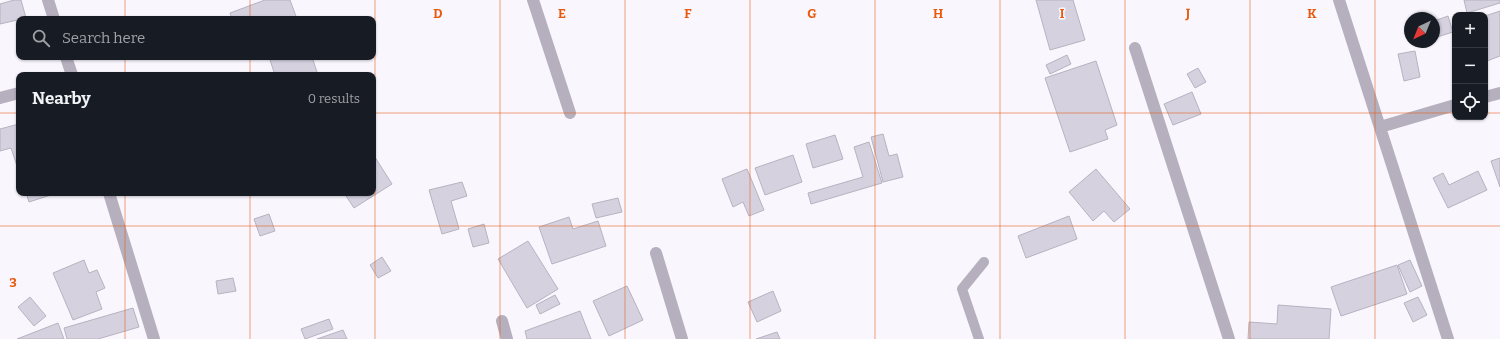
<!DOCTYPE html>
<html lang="en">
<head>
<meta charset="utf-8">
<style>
	:root { --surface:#171b24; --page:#20242c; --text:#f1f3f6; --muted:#9ea1a6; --line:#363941 }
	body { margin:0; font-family:Bitter,serif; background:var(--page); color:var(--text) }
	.controls { position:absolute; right:12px; top:12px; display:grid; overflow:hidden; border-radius:8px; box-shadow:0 1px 3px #0004 }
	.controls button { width:36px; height:36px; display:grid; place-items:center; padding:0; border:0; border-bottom:1px solid var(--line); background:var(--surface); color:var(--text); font:20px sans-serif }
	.compass { position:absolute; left:1404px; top:12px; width:36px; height:36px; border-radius:50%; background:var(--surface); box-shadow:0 1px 3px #0004; rotate:223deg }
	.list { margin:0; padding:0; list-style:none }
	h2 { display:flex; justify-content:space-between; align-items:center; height:52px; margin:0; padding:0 16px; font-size:17px }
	h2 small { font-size:13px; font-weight:400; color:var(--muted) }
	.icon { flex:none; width:22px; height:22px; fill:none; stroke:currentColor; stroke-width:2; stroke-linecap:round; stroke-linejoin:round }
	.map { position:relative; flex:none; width:1500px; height:339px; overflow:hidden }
	.search { position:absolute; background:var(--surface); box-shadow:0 1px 3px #0004; left:16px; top:16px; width:360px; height:44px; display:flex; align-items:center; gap:10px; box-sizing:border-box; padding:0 14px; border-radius:8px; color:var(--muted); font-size:15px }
	.panel { position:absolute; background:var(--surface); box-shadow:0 1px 3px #0004; left:16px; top:72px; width:360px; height:124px; border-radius:8px }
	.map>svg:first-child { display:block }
	.building { fill:#d6d1df; stroke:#b7b2c0 }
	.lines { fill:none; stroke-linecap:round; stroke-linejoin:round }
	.lane { stroke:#b5afbe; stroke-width:10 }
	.street { stroke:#b5afbe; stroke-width:12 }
	.grid { fill:none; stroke:#e8590c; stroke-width:1; stroke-opacity:0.55 }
	.grid-label { font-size:13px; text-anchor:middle; font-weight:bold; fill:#e8590c; stroke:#f9f6fe; stroke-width:3; stroke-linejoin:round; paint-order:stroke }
</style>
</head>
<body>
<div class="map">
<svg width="1500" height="339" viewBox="0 0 1500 339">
	<rect width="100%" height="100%" fill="#f9f6fe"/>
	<path class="building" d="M14 0H21L26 18 0 24V4Z
		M265 0H290L297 19H232L230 13Z
		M1036 0H1073L1085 40 1050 50Z
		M1464 0H1500V3L1467 13Z
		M1500 11V56L1487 61 1485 54V16Z
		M1448 16 1453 32 1434 38V21Z
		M1415 51 1420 77 1404 81 1398 54Z
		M1067 55 1071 64 1050 74 1046 65Z
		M269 57H312L318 75H275Z
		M1096 61 1117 125 1105 130 1108 139 1070 152 1045 78Z
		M1198 68 1206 82 1195 88 1187 74Z
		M1192 92 1201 114 1173 125 1164 104Z
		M19 124V172L11 148 0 151V129Z
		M883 134 889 156 897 154 903 177 883 182 871 137Z
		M835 135 843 159 813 168 806 144Z
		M869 142 882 183 811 204 808 193 863 177 854 147Z
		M373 154 392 184 354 208 344 193H373Z
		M793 155 802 182 765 195 755 168Z
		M1500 158V187L1491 161Z
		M747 169 764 210 749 216 743 202 733 207 722 179Z
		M1096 169 1130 209 1114 222 1104 211 1093 221 1069 192Z
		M1478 171 1487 190 1448 208 1433 178 1443 173 1449 185Z
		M462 182 467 196 451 201 459 229 442 234 429 190Z
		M26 193H57L29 202Z
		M618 198 622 212 596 218 592 204Z
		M269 214 275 231 260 236 254 219Z
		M1069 216 1077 239 1026 258 1018 236Z
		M569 217 573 229 598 221 606 246 552 264 539 227Z
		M484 224 489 243 473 247 468 229Z
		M528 241 558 289 527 308 498 259Z
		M382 257 391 271 378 278 370 265Z
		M84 260 89 273 97 270 105 288 96 292 102 309 73 320 53 273Z
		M1410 260 1422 286 1410 292 1398 265Z
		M1397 265 1407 294 1341 316 1331 287Z
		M233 278 236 291 218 294 216 281Z
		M627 286 643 320 609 336 593 301Z
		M773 291 781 311 757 322 748 302Z
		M555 295 560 304 540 314 536 305Z
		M30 297 46 316 34 326 18 307Z
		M1418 297 1427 315 1413 322 1404 303Z
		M1278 305 1331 309 1329 339H1248L1249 322 1277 324Z
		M133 308 139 327 98 339H67L64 328Z
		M580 311 591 339H527L525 331Z
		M329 319 333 329 305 339 301 329Z
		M58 323 64 339H17Z
		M343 330 347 339H317Z
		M777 332 780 339H756Z"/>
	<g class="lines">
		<path class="lane" d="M979 339 962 289 984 262"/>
		<path class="street" d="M48 0 54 19
			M533 0 570 113
			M1339 0 1448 339
			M1135 48 1229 339
			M66 57 72 75
			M1485 97 1500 93
			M0 98 19 93
			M1380 127 1455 105
			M109 193 154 339
			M656 253 682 339
			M502 321 507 339"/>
	</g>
	<path class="grid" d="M125 0V19M250 0V19M375 0V339M500 0V339M625 0V339M750 0V339M875 0V339M1000 0V339M1125 0V339M1250 0V339M1375 0V339M125 57V75M250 57V75M0 113H19M373 113H1455M1485 113H1500M125 193V339M250 193V339M0 226H1500"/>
	<g class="grid-label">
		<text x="438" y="18">D</text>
		<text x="562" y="18">E</text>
		<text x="688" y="18">F</text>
		<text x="812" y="18">G</text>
		<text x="938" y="18">H</text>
		<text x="1062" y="18">I</text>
		<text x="1188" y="18">J</text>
		<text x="1312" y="18">K</text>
		<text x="13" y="287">3</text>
	</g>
</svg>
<div class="controls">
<button>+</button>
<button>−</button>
<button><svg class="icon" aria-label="locate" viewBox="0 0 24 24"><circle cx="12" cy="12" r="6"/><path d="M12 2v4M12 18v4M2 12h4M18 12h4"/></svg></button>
</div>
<svg class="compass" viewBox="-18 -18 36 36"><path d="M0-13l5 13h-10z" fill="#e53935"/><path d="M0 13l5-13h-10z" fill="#9ea1a6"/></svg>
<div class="search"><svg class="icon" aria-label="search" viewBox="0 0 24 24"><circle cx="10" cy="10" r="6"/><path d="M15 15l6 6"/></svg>Search here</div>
<section class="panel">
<h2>Nearby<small>0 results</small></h2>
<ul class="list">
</ul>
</section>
</div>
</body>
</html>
